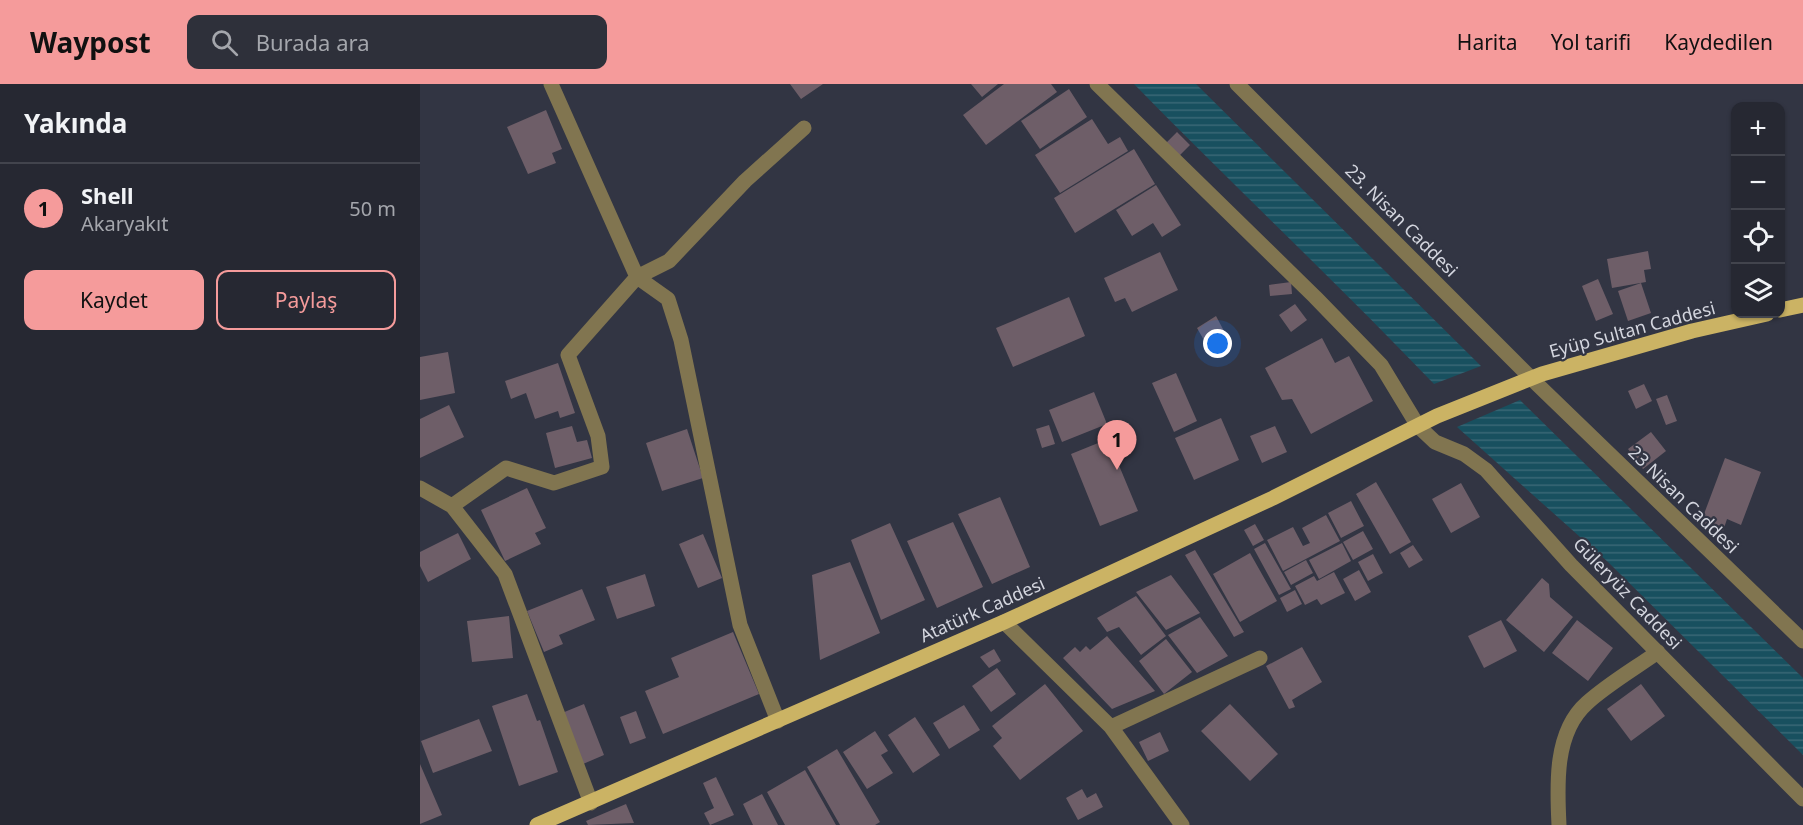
<!DOCTYPE html>
<html lang="tr">
<head>
<meta charset="utf-8">
<style>
	:root { --surface:#262832; --page:#2e303a; --text:#f1f3f6; --muted:#a4a6ac; --line:#42444d; --accent:#f59b9b }
	body { margin:0; font-family:"Noto Sans",sans-serif; background:var(--page); color:var(--text) }
	.controls { position:absolute; right:18px; top:18px; display:grid; overflow:hidden; border-radius:12px; box-shadow:0 2px 4px #0004 }
	.controls button { width:54px; height:54px; display:grid; place-items:center; padding:0; border:0; border-bottom:2px solid var(--line); background:var(--surface); color:var(--text); font:30px sans-serif }
	.you { position:absolute; left:798px; top:260px; width:21px; height:21px; margin:-15px; border:4px solid #fff; border-radius:50%; background:#1a73e8; box-shadow:0 0 0 9px #1a73e833 }
	.badge { display:grid; place-items:center; width:39px; height:39px; border-radius:50%; background:var(--accent); color:#111; font-size:20px; font-weight:700 }
	.pin { position:absolute; translate:-50% -50px; filter:drop-shadow(0 2px 3px #0008) }
	.pin::after { content:''; position:absolute; top:32px; width:21px; height:18px; background:inherit; clip-path:polygon(0 0,100% 0,50% 100%) }
	.list { margin:0; padding:0; list-style:none }
	h2 { display:flex; justify-content:space-between; align-items:center; height:78px; margin:0; padding:0 24px; font-size:26px }
	h2 small { font-size:20px; font-weight:400; color:var(--muted) }
	.list li { display:grid; grid-template-columns:39px 1fr auto; gap:18px; align-items:center; box-sizing:border-box; height:90px; padding:0 24px; border-top:2px solid var(--line) }
	.list b { display:block; font-size:22px; white-space:nowrap }
	.list p { margin:0; font-size:20px; white-space:nowrap; color:var(--muted) }
	.list em { font-size:20px; font-style:normal; color:var(--muted) }
	.actions { display:flex; gap:12px; padding:18px 24px }
	.actions a { flex:1; padding:14px 0; border:2px solid var(--accent); border-radius:12px; text-align:center; font-size:21px; color:var(--accent) }
	.actions .main { background:var(--accent); color:#111 }
	.icon { flex:none; width:33px; height:33px; fill:none; stroke:currentColor; stroke-width:2; stroke-linecap:round; stroke-linejoin:round }
	.map { position:relative; flex:none; width:1383px; height:741px; overflow:hidden }
	header { display:flex; align-items:center; gap:36px; box-sizing:border-box; height:84px; padding:0 30px; background:var(--accent); color:#111 }
	header strong { font-size:28px }
	nav { display:flex; gap:33px; margin-inline-start:auto; font-size:21px }
	.search { width:420px; height:54px; background:var(--page); display:flex; align-items:center; gap:15px; box-sizing:border-box; padding:0 21px; border-radius:12px; color:var(--muted); font-size:22px }
	main { display:flex }
	aside { flex:1; background:var(--surface) }
	.map>svg:first-child { display:block }
	.water { fill:url(#water-rules) }
	.building { fill:#6e5e68 }
	.lines { fill:none; stroke-linecap:round; stroke-linejoin:round }
	.minor { stroke:#817550; stroke-width:15 }
	.major { stroke:#cbb364; stroke-width:15 }
	.labels { text-anchor:middle; dominant-baseline:central; stroke-width:4.5; stroke-linejoin:round; paint-order:stroke }
	.street-label { font-size:18px; fill:#d3d5de; stroke:#323543 }
</style>
</head>
<body>
<header>
<strong>Waypost</strong>
<div class="search"><svg class="icon" aria-label="search" viewBox="0 0 24 24"><circle cx="10" cy="10" r="6"/><path d="M15 15l6 6"/></svg>Burada ara</div>
<nav><a>Harita</a><a>Yol tarifi</a><a>Kaydedilen</a></nav>
</header>
<main>
<aside>
<h2>Yakında<small></small></h2>
<ul class="list">
<li><span class="badge">1</span><div><b>Shell</b><p>Akaryakıt</p></div><em>50 m</em></li>
</ul>
<div class="actions"><a class="main">Kaydet</a><a>Paylaş</a></div>
</aside>
<div class="map">
<svg width="1383" height="741" viewBox="0 0 1383 741">
	<defs>
		<pattern id="water-rules" width="6" height="5" patternUnits="userSpaceOnUse" patternTransform="scale(1.5)"><rect width="6" height="5" fill="#18505f"/><path d="M0 2.5h6" fill="none" stroke="#396876"/></pattern>
	</defs>
	<rect width="100%" height="100%" fill="#323543"/>
	<path class="water" d="M714 0H776L1061 282 1014 300C916 198 813 101 714 0Z
		M1100 316 1383 594V671L1188 478 1037 343Z"/>
	<path class="building" d="M370 0H403L381 15Z
		M551 0H578L562 13Z
		M584 0H631L637 8 566 61 543 31Z
		M649 5 667 33 620 65 601 37Z
		M126 26 142 65 132 69 136 79 108 90 87 43Z
		M672 35 688 60 700 53 708 67 640 109 615 71Z
		M757 48 770 61 758 73 745 60Z
		M714 65 735 100 655 149 634 114Z
		M736 101 761 141 742 153 733 139 712 152 696 126Z
		M1228 167 1231 185 1224 186 1226 198 1192 204 1187 175Z
		M740 168 758 206 712 228 705 214 695 218 684 194Z
		M1178 195 1193 230 1176 237 1162 202Z
		M871 198 872 210 850 212 849 201Z
		M1221 199 1231 229 1208 237 1198 207Z
		M649 213 665 252 593 283 576 244Z
		M875 220 887 236 871 248 859 231Z
		M796 232 804 247 785 258 777 244Z
		M902 254 915 279 929 272 953 317 891 350 872 315 862 316 845 284Z
		M28 268 35 309 0 316V273Z
		M138 279 155 329 140 334 138 327 115 335 106 309 91 315 85 297Z
		M756 289 777 337 754 348 732 299Z
		M1224 300 1232 317 1216 325 1208 307Z
		M674 308 687 340 642 358 629 326Z
		M1247 311 1257 337 1246 341 1236 315Z
		M29 321 44 353 0 374V335Z
		M801 334 819 376 774 396 755 354Z
		M629 341 635 360 622 364 616 345Z
		M152 342 157 358 167 356 172 374 135 384 126 349Z
		M855 342 867 368 842 379 830 352Z
		M267 345 283 394 242 407 226 359Z
		M1231 348 1246 367 1223 385 1208 365Z
		M688 355 718 427 680 442 651 370Z
		M1305 374 1341 388 1321 441 1307 435 1303 447 1281 438Z
		M956 398 991 458 970 470 936 410Z
		M1041 399 1060 433 1031 449 1012 415Z
		M107 404 126 444 115 449 121 460 85 477 61 426Z
		M580 413 610 483 572 500 538 430Z
		M931 417 944 442 921 454 908 429Z
		M906 431 920 457 863 487 847 456 873 443 883 462 890 459 882 444Z
		M533 438 563 503 517 524 487 457Z
		M470 439 505 516 461 536 431 456Z
		M835 440 844 456 833 462 824 446Z
		M943 447 953 465 933 476 923 458Z
		M38 449 51 475 8 498 0 482V468Z
		M283 450 302 494 278 504 259 460Z
		M845 459 871 505 859 511 834 465Z
		M922 459 931 477 899 495 889 476Z
		M993 461 1003 476 989 484 980 469Z
		M775 466 824 548 814 553 765 471Z
		M830 469 857 517 820 538 793 490Z
		M953 470 963 489 948 497 938 478Z
		M886 476 893 489 871 501 864 488Z
		M430 478 460 549 400 576 392 491Z
		M939 486 951 508 935 517 923 495Z
		M914 488 925 509 901 521 897 515 885 521 875 502 894 492 897 497Z
		M225 490 235 522 197 535 186 503Z
		M751 491 780 529 746 546 716 508Z
		M1122 494 1129 500 1130 513 1153 533 1124 568 1086 536Z
		M162 505 175 536 139 551 143 560 124 568 107 527Z
		M875 506 882 520 867 528 860 514Z
		M716 512 746 552 721 571 699 543 687 548 677 534Z
		M89 532 93 574 52 578 47 537Z
		M780 533 808 572 777 589 748 551Z
		M1081 536 1097 567 1064 584 1048 552Z
		M1157 536 1193 564 1168 597 1132 569Z
		M313 548 339 610 243 650 225 607 259 593 251 574Z
		M687 552 735 607 692 625 643 574 655 563 660 568 666 562 670 566Z
		M746 555 772 588 744 610 719 577Z
		M882 563 902 598 872 616 875 623 869 625 846 582Z
		M574 565 581 577 569 584 560 573Z
		M577 584 596 610 571 628 552 602Z
		M625 600 663 647 600 696 573 662 582 654 572 642Z
		M1221 600 1245 632 1211 657 1187 625Z
		M107 610 117 637 120 636 138 688 99 702 72 622Z
		M164 620 184 671 163 680 142 629Z
		M810 620 858 670 830 697 781 647Z
		M544 621 560 646 529 665 513 639Z
		M216 627 226 654 210 660 200 633Z
		M495 633 520 671 493 689 468 651Z
		M59 635 72 667 13 689 1 657Z
		M455 647 468 667 461 671 473 689 447 705 423 668Z
		M740 648 749 667 728 677 719 658Z
		M417 665 460 738 455 741H420L387 683Z
		M0 680 22 731 0 740Z
		M385 686 416 741H365L347 708Z
		M296 693 314 731 290 741 284 729 294 724 283 699Z
		M662 705 667 714 676 709 683 723 658 736 646 714Z
		M342 710 358 741H333L323 720Z
		M206 720 214 739 168 741 166 737Z"/>
	<g class="lines">
		<path class="minor" d="M677 0 895 213 961 281 998 342 1015 358 1044 370 1066 386 1151 481 1383 715
			M817 0 1118 301 1383 557
			M0 404 32 422 85 490 171 719
			M32 422 86 384 134 399 182 383 178 352 148 271 217 193 131 0
			M584 538 691 643 762 741
			M358 637 320 541 261 256 248 215 217 193 249 177 325 97 384 44
			M691 643 840 574
			M1139 741C1137 702 1134 648 1167 619 1188 600 1214 585 1238 568"/>
		<path class="major" d="M1360 226 1383 221
			M117 741 584 538 853 414 1017 332 1122 290 1272 247 1347 230"/>
	</g>
	<g class="labels">
		<g class="street-label">
			<text transform="translate(982 136) rotate(45)">23. Nisan Caddesi</text>
			<text transform="translate(1212 245) rotate(-15)">Eyüp Sultan Caddesi</text>
			<text transform="translate(1264 415) rotate(44)">23 Nisan Caddesi</text>
			<text transform="translate(1208 509) rotate(46)">Güleryüz Caddesi</text>
			<text transform="translate(562 525) rotate(-24)">Atatürk Caddesi</text>
		</g>
	</g>
</svg>
<div class="controls">
<button>+</button>
<button>−</button>
<button><svg class="icon" aria-label="locate" viewBox="0 0 24 24"><circle cx="12" cy="12" r="6"/><path d="M12 2v4M12 18v4M2 12h4M18 12h4"/></svg></button>
<button><svg class="icon" aria-label="layers" viewBox="0 0 24 24"><path d="M12 4l9 5-9 5-9-5zM3 14l9 5 9-5"/></svg></button>
</div>
<div class="you"></div>
<div class="pin badge" style="left:697px;top:386px">1</div>
</div>
</main>
</body>
</html>
